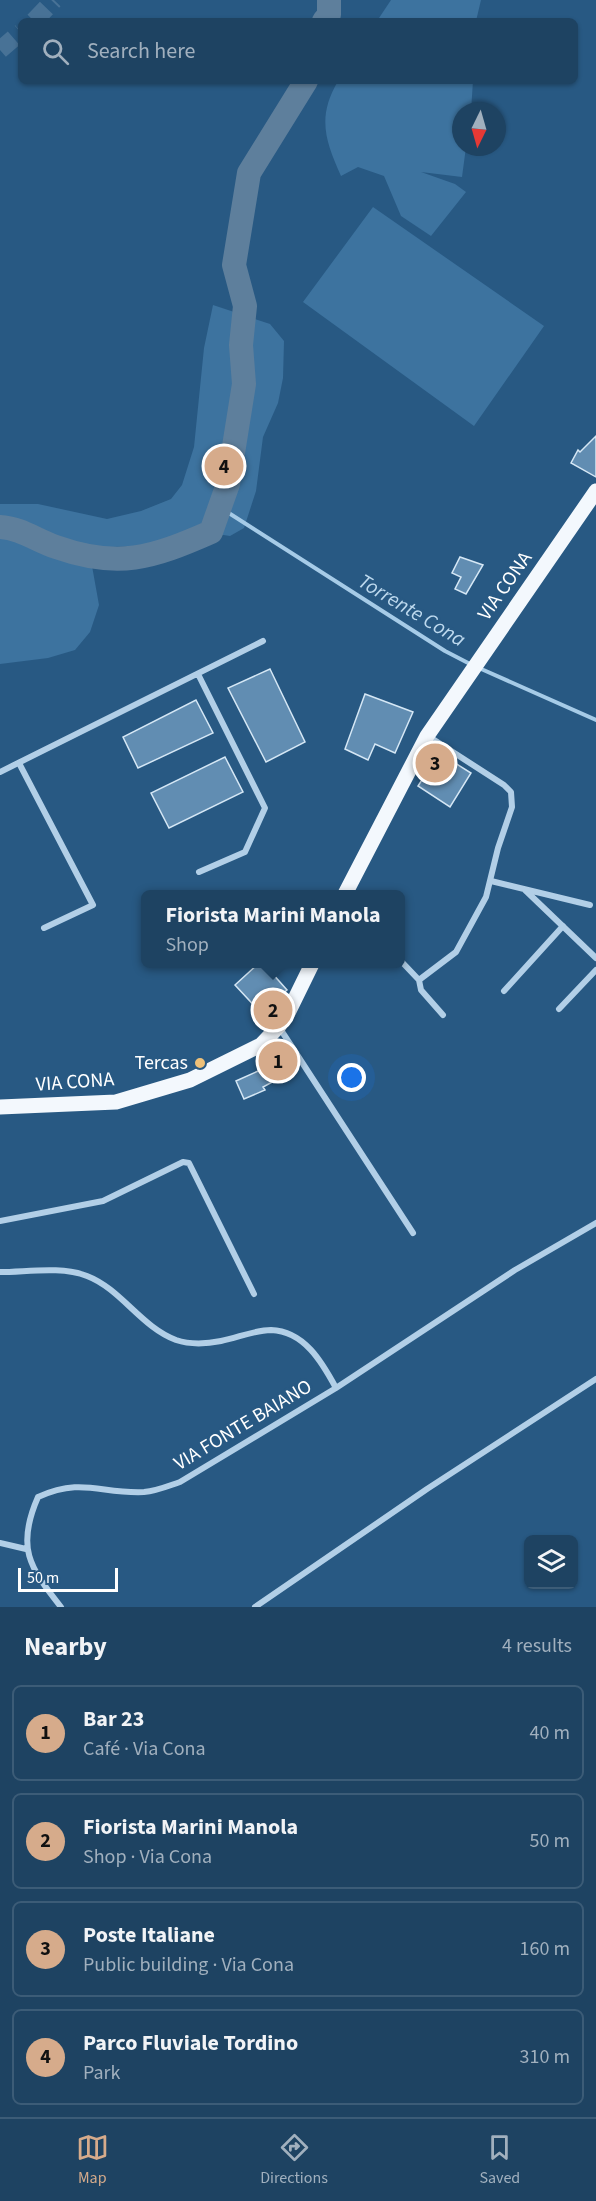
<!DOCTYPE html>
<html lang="en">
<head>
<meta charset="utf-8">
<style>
	:root { --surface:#1e4362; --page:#2b4e6b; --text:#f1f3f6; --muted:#a1b0be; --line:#3c5c77; --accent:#d6ab8b }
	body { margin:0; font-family:"Source Sans 3",sans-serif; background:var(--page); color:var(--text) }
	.controls { position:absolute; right:18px; bottom:18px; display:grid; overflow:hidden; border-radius:9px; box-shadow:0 2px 4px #0004 }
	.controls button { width:54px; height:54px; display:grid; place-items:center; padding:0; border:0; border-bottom:2px solid var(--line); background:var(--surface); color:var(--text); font:30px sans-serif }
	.compass { position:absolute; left:452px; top:102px; width:54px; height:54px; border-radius:50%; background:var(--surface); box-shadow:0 2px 4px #0004; rotate:185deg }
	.scale { position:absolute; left:18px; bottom:15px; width:100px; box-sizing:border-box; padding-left:6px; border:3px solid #fff; border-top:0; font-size:16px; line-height:21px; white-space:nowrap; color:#fff; -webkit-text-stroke:4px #285983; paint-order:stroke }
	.you { position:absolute; left:352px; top:1078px; width:21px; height:21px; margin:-15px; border:4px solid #fff; border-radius:50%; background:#1a73e8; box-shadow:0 0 0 9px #1a73e833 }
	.badge { display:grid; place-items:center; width:39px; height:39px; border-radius:50%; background:var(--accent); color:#111; font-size:20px; font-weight:700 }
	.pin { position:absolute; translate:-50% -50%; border:3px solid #fff; box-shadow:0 2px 6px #0006 }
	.popup { position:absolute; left:141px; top:890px; width:264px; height:78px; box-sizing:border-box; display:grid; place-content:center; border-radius:9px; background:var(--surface); filter:drop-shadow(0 2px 4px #0005); font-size:20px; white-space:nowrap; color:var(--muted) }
	.popup b { font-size:22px; color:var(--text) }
	.popup::after { content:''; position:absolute; left:50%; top:100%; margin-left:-12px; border:12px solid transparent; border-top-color:var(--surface) }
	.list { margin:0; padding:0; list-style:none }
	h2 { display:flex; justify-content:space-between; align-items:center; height:78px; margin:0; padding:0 24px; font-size:26px }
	h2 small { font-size:20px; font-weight:400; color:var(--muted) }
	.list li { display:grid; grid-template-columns:39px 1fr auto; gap:18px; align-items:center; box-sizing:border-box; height:96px; margin:0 12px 12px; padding:0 12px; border:2px solid var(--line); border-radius:9px }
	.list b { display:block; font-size:22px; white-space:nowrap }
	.list p { margin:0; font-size:20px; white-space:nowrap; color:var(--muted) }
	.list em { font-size:20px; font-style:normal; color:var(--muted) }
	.icon { flex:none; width:33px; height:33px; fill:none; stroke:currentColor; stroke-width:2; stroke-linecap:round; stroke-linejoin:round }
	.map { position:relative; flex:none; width:596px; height:1607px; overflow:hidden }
	.search { position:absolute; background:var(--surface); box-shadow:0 2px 4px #0004; left:18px; right:18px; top:18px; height:66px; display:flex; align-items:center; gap:15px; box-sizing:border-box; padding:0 21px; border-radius:9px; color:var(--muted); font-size:22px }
	.sheet { height:510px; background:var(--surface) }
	nav { display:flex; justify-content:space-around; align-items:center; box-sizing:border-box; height:84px; border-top:2px solid var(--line); background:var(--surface); font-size:16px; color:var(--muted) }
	nav a { display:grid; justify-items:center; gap:3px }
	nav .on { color:var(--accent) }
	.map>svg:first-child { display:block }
	.green { fill:#3d739f }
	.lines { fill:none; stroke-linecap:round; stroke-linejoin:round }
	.stream { stroke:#a6cbe7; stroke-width:4 }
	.river { stroke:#5e7f9c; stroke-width:24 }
	.building { fill:#618db2; stroke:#d5e7f5; stroke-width:1.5 }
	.highway-tunnel { stroke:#487296; stroke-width:18; stroke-dasharray:18 9; stroke-linecap:butt }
	.street { stroke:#b2cfe7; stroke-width:6 }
	.primary { stroke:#f3f8fd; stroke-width:15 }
	.poi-dot { fill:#eec078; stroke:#285983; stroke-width:2 }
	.labels { text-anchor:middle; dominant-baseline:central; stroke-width:5; stroke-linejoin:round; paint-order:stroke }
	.street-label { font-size:20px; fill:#fff; stroke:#285983 }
	.poi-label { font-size:20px; fill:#fff; stroke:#285983; text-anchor:end }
	.water-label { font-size:21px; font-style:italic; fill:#bdd9ee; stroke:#285983 }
</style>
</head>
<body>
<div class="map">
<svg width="596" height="1607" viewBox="0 0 596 1607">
	<rect width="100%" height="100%" fill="#285983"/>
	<path class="green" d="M391 0H481L476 21H377Z
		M338 81H473L471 111H461V147H466L462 177 421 172 455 184 466 192 431 236 401 216 384 176 358 167 341 176C325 140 317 117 338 81Z
		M373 207 544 326 474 426 303 302Z
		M213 305 270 324 284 341 283 378 278 403 263 437 256 491 244 528 230 536 191 530 145 546 110 547 92 566 99 605 90 632 75 650 48 658 0 664V504H38L107 519 141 511 171 499 182 485 194 447 204 348Z"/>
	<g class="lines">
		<path class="stream" d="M221 508 445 651 472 665
			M479 668 596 720"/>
		<path class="river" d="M324 21 329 15V0
			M0 527C20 528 36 540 56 547 118 569 152 558 211 532L228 484 244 384 241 345 245 306 234 265 249 173 306 81"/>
	</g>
	<path class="building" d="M596 436V477L571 463 578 450 580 452Z
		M460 557 483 565 466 594 455 589 461 577 452 573Z
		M270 669 305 742 266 762 228 688Z
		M365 694 413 712 395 753 375 744 368 760 345 749Z
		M196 700 213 733 138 768 123 737Z
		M439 753 471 773 450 807 418 786Z
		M225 757 243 792 169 828 151 793Z
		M259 963H263L287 990 261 1013 235 985Z
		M288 1051 298 1068 263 1087 265 1090 244 1099 236 1081 265 1068 263 1065Z"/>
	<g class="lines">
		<path class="highway-tunnel" d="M34 21 54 0
			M0 50 21 32"/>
		<path class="street" d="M198 674 265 808 245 852 199 872
			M19 763 93 905 44 928
			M0 772 263 641
			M491 881 590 905
			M525 890 596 958
			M400 960 419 980 456 952 486 897 498 848 512 807 511 792 504 785 428 736
			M419 980 421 990 443 1015
			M504 991 563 926
			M559 1009 596 970
			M279 1027 413 1233
			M0 1221 103 1201 183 1162 189 1163 254 1294
			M0 1272C27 1272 61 1266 87 1276 121 1289 141 1327 176 1340 191 1345 206 1344 221 1341 237 1338 255 1330 271 1330 304 1331 322 1362 336 1388L180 1482C168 1486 157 1491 144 1492 100 1494 83 1477 38 1497 16 1547 29 1567 61 1607
			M336 1388 515 1270 596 1223
			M0 1543 26 1549
			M255 1607 427 1489 596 1379"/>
		<path class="primary" d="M345 894 427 736 596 491
			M0 1107 116 1102 190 1080 261 1045 279 1026 289 1011 312 964"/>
	</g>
	<circle class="poi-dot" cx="200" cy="1063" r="6"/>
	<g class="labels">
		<g class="street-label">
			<text transform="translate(505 586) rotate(-55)">VIA CONA</text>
			<text transform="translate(75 1082) rotate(-4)">VIA CONA</text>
			<text transform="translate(243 1425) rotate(-31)">VIA FONTE BAIANO</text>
		</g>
		<g class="poi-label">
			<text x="188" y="1063">Tercas</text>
		</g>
		<g class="water-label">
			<text transform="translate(412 610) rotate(31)">Torrente Cona</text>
		</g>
	</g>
</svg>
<div class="controls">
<button><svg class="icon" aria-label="layers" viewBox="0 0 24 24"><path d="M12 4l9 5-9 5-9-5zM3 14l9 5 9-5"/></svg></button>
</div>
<svg class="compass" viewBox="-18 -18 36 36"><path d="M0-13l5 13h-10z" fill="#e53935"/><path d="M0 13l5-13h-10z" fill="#a1b0be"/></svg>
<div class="scale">50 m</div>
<div class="you"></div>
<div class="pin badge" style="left:278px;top:1061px">1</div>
<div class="pin badge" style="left:273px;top:1010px">2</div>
<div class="popup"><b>Fiorista Marini Manola</b>Shop</div>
<div class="pin badge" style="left:435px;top:763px">3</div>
<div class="pin badge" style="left:224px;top:466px">4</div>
<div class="search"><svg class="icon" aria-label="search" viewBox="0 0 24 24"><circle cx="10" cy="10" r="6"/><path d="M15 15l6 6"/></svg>Search here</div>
</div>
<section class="sheet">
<h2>Nearby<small>4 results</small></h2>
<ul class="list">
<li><span class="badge">1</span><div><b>Bar 23</b><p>Café · Via Cona</p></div><em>40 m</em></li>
<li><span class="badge">2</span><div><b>Fiorista Marini Manola</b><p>Shop · Via Cona</p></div><em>50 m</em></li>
<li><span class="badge">3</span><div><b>Poste Italiane</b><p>Public building · Via Cona</p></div><em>160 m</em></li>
<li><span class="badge">4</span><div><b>Parco Fluviale Tordino</b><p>Park</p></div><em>310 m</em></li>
</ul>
</section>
<nav>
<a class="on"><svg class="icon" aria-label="map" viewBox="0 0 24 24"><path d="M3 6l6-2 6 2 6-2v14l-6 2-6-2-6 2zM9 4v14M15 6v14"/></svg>Map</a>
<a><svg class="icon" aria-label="directions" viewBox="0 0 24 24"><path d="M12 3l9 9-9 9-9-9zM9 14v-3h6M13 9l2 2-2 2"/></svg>Directions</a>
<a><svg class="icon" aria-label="saved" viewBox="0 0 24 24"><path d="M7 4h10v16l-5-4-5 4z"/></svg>Saved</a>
</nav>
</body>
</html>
